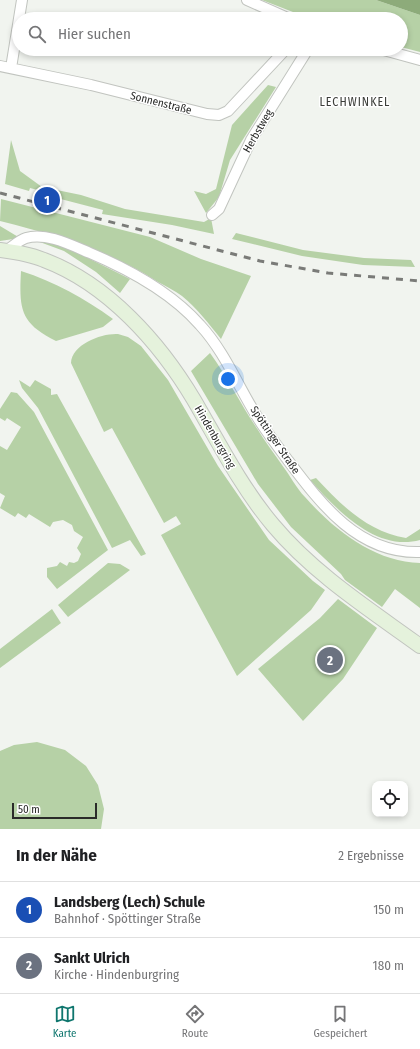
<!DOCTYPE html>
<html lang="de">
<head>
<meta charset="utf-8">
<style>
	:root { --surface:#fff; --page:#f2f2f2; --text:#202124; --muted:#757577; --line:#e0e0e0; --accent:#0f766e }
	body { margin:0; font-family:"Fira Sans Condensed",sans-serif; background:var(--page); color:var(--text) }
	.controls { position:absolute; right:12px; bottom:12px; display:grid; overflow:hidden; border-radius:8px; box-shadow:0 2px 6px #0003 }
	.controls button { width:36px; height:36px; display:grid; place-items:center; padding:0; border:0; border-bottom:1px solid var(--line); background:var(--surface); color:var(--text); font:20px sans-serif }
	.scale { position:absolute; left:12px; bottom:10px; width:85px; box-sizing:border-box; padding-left:4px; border:2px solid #2a2b29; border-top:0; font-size:11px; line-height:14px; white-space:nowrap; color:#2a2b29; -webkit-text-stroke:3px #fff; paint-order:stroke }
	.you { position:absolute; left:228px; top:379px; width:14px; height:14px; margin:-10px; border:3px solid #fff; border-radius:50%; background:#1a73e8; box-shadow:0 0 0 6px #1a73e833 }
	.badge { display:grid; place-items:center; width:26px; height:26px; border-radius:50%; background:var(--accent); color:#fff; font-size:13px; font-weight:700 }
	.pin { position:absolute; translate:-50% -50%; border:2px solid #fff; box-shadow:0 1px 4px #0006 }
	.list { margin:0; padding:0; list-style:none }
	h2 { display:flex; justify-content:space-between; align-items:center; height:52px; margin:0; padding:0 16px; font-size:17px }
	h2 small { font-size:13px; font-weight:400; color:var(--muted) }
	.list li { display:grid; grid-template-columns:26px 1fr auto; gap:12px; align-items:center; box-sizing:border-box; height:56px; padding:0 16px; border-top:1px solid var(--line) }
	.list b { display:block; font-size:15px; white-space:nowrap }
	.list p { margin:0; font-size:13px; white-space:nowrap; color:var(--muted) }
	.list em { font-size:13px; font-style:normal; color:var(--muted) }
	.icon { flex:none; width:22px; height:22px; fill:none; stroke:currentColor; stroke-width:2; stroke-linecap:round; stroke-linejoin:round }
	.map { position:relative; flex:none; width:420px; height:829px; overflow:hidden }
	.search { position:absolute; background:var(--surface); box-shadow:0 2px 6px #0003; left:12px; right:12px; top:12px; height:44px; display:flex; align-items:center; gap:10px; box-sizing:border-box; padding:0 14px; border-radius:22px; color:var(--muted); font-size:15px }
	.sheet { height:164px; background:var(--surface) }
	nav { display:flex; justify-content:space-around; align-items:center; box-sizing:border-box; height:56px; border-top:1px solid var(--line); background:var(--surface); font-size:11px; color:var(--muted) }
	nav a { display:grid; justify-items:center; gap:2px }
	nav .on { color:var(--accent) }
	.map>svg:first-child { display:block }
	.green { fill:#b6d1a6 }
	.water { fill:#8dab7a }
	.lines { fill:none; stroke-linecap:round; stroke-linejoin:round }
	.minor-casing { stroke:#c1c4bf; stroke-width:12 }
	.secondary-casing { stroke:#c1c4bf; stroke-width:16 }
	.minor { stroke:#fff; stroke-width:10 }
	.secondary { stroke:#e5f2dc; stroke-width:14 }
	.rail { stroke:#7a7b78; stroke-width:3; stroke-dasharray:7 7; stroke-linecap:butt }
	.labels { text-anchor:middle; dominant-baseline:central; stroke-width:3; stroke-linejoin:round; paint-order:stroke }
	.street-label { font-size:11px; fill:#2a2b29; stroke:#fff }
	.neighbourhood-label { font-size:12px; letter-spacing:1px; fill:#3b3d39; stroke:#fff }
</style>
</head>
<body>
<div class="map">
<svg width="420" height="829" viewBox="0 0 420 829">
	<rect width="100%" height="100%" fill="#f1f4ef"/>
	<path class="green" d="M262 0H376L420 15V52L401 47V19H311Z
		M268 85 276 87 230 160 219 197 206 213 194 191 206 194 216 189 232 125Z
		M11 140 20 171 42 187 81 195 125 209 204 222 211 218 214 234 172 225 102 214 103 210 53 197V194L30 188 29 191 5 184Z
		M1 199 150 237 201 259 251 276 221 339C209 324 197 308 182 296 175 291 166 286 158 282 106 249 59 236 0 221Z
		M0 226 20 238 0 241Z
		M236 233 303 250 364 258 411 260 415 267 363 265 302 256 232 239Z
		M36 237 72 250 130 279 120 293 96 272 64 251 29 238Z
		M21 271C55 282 84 298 113 319L103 327 56 341C20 323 19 309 21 271Z
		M118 334 128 337 141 346 168 380 218 466 269 540 313 581 325 590 311 610 237 676 161 535 181 524 176 516 164 523 112 428 104 432 71 363C72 344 102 333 118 334Z
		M210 353C228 378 241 405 258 430 265 442 274 453 282 465 290 475 296 488 305 497 334 530 375 562 420 563V608L395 589 382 607 345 580 341 574 291 527 258 484 191 371Z
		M19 380 30 387 35 380 51 389V395L57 394 146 554 141 556 130 540 112 548 38 408 22 388Z
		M11 392 17 393 34 412 108 550 57 589 47 577V568L57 566 60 562 67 566 69 562 74 563 78 561 81 554 77 548 83 537 74 531 72 525 63 520 53 522 50 527 29 514 26 518 18 513 15 517 0 508 5 496 0 493V446L7 450 21 427 7 418 5 421 0 418V409Z
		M316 478C341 505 368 532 406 538L420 529V540C376 552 337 510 310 480Z
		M108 563 120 564 130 570 68 617 58 605Z
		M338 599 377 628 343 679 303 721 258 669 320 618Z
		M52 609 61 623 0 668V649Z
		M37 742 65 750 86 766 98 785 104 809 101 829H0V751L14 745Z"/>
	<path class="water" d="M376 0H420V15Z"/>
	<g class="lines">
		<g class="minor-casing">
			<path id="minor" d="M247 0 290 19
				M380 49 420 60
				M0 66 91 85 207 114 219 115 228 111 286 49
				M11 68 22 0
				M212 215 219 209 251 140 308 49
				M6 251C12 247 19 240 26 238 46 232 71 245 90 253 130 270 171 292 200 325 226 353 240 391 261 423 269 435 278 447 287 459 321 504 358 554 420 552"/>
		</g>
		<g class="secondary-casing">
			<path id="secondary" d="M0 250C15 252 30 254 44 260 108 284 160 343 194 400 219 443 241 487 273 525 314 574 369 609 420 646"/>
		</g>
		<use href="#minor" class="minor"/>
		<use href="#secondary" class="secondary"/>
		<path class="rail" d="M0 193 260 261 328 273 420 281"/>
	</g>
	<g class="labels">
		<g class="street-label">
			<text transform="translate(161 103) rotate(14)">Sonnenstraße</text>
			<text transform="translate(258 131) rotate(-60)">Herbstweg</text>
			<text transform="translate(215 437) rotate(60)">Hindenburgring</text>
			<text transform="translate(275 440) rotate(56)">Spöttinger Straße</text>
		</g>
		<g class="neighbourhood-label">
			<text x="355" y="102">LECHWINKEL</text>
		</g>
	</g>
</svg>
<div class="controls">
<button><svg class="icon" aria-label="locate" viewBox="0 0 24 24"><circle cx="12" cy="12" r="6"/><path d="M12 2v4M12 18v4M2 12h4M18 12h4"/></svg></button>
</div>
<div class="scale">50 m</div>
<div class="you"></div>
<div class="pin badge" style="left:47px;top:200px;background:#1a4fb4">1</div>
<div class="pin badge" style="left:330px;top:660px;background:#6b7280">2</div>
<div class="search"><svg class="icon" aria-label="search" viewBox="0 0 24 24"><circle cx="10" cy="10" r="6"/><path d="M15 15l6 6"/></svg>Hier suchen</div>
</div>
<section class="sheet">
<h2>In der Nähe<small>2 Ergebnisse</small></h2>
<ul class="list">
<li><span class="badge" style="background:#1a4fb4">1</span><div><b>Landsberg (Lech) Schule</b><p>Bahnhof · Spöttinger Straße</p></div><em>150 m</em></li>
<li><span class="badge" style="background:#6b7280">2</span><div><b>Sankt Ulrich</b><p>Kirche · Hindenburgring</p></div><em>180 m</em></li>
</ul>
</section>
<nav>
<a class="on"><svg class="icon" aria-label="map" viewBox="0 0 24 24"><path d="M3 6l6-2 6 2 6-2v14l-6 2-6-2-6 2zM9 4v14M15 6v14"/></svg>Karte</a>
<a><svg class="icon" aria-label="directions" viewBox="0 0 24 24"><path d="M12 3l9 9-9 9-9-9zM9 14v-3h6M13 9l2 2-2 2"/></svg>Route</a>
<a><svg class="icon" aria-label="saved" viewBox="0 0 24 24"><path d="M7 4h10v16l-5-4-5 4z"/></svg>Gespeichert</a>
</nav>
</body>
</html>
